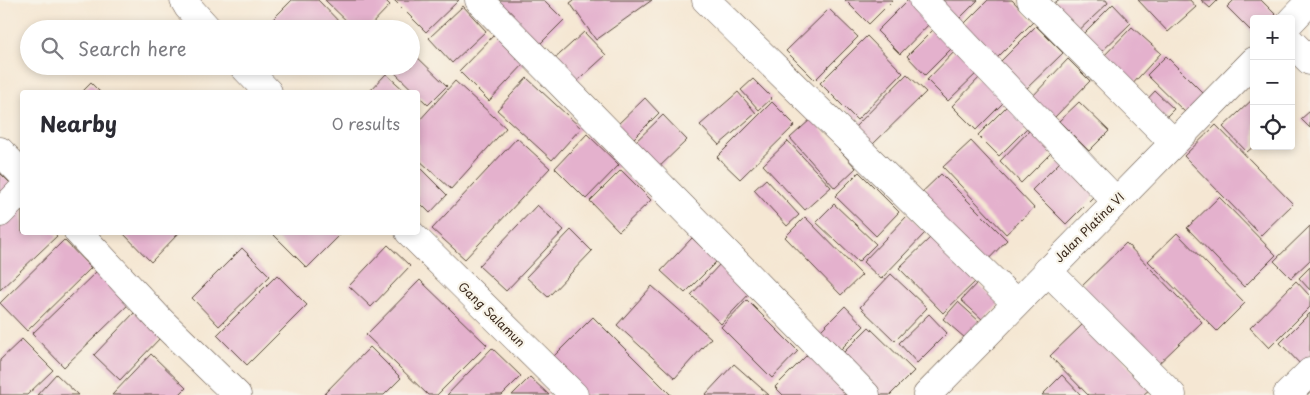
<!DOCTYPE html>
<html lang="en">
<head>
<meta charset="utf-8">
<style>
	:root { --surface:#fff; --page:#f7f7f7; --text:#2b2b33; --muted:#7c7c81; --line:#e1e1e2 }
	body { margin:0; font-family:"Playpen Sans",sans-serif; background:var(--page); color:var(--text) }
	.controls { position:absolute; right:15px; top:15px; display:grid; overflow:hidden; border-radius:5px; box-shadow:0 2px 8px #0003 }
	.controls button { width:45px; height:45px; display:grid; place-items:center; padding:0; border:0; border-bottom:1px solid var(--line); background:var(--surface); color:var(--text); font:25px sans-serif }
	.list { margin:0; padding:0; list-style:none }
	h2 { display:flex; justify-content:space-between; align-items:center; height:65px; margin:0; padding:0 20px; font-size:21px }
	h2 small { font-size:16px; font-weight:400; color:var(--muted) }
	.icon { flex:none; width:28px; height:28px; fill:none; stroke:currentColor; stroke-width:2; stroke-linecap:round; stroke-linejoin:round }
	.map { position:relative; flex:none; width:1310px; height:395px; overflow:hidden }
	.search { position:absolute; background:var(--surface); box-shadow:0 2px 8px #0003; left:20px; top:20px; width:400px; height:55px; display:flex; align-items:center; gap:12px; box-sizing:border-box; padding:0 18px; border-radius:28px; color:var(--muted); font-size:19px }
	.panel { position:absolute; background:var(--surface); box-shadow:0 2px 8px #0003; left:20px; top:90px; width:400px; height:145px; border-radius:5px }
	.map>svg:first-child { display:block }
	.building { fill:#e4b1cd }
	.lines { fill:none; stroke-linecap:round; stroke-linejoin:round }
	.minor-casing { stroke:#574639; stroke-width:29 }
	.minor { stroke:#fff; stroke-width:28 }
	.labels { text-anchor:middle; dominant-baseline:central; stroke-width:4.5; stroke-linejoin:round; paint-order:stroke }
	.street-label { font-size:12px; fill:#3b2a1e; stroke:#f7f3e8 }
</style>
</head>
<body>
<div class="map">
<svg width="1310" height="395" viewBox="0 0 1310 395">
	<rect width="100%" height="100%" fill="#f7f3e8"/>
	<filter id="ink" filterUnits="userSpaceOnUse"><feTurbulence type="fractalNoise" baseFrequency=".02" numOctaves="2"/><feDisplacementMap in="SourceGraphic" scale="10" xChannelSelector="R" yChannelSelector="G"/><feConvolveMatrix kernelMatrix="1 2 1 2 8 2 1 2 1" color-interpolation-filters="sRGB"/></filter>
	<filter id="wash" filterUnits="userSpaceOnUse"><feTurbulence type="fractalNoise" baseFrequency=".0096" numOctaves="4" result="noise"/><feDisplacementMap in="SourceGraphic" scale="20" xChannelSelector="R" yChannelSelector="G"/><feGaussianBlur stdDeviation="1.12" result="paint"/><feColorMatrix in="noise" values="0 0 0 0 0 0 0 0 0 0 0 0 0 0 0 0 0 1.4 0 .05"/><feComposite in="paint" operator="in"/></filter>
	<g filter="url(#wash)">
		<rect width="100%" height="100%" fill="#f5e7d3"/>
		<g id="blocks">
			<path class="building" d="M292 0H318L346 29H279L271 21Z
				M325 0H385L390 5 367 29H355Z
				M394 0H459L426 32Z
				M486 0H544L564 20 535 49Z
				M574 0H652L596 40 570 3Z
				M845 0H893L869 24Z
				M908 0H911L932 21 900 54 877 31Z
				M932 0H978L955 23Z
				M988 0H1012L1033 22 994 61 960 28Z
				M1058 0H1106L1108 3 1073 36 1048 9Z
				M1138 0H1190L1196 7 1168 32Z
				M1201 0H1218L1210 8Z
				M1234 0H1261L1276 15 1272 19H1254V34L1227 7Z
				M1113 4 1131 23 1096 57 1078 39Z
				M463 6 486 31 452 63 429 38Z
				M829 9 858 37 815 80 786 51Z
				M939 24 958 42 925 75 907 56Z
				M1036 26 1063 53 1023 92 997 65Z
				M1132 27 1161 53 1129 88 1100 60Z
				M584 32 606 55 571 87 549 64Z
				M496 33 526 62 489 101 459 71Z
				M867 36 903 73 857 120 820 83Z
				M958 48 980 70 948 101 927 80Z
				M411 51 447 86 428 105 392 70 396 66H411Z
				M1166 56 1207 97 1189 116 1147 75Z
				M1068 59 1090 81 1053 119 1031 98Z
				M317 66H331L324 73Z
				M984 73 1009 97 976 130 952 106Z
				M386 74 406 92H369Z
				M907 74 926 92 869 148 852 130Z
				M527 78 581 128 552 160 497 110Z
				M753 79 772 98 759 110 741 90Z
				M455 81 506 128 451 189 418 159V122Z
				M91 83 100 92H82Z
				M1155 91 1174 109 1160 123 1141 106Z
				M738 92 756 113 719 145 700 125Z
				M645 98 659 113 631 141 616 126Z
				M1254 98V146L1247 152 1223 127Z
				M1013 100 1034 121 999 156 978 135Z
				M772 102 795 125 740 179 717 157Z
				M1079 102 1109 131 1089 151 1059 121Z
				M1310 111V128L1301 119Z
				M663 115 687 140 653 173 629 148Z
				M811 119 856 168 835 188 790 138Z
				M1216 125 1293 204 1261 235 1184 156Z
				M1030 130 1052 152 1021 183 1000 161Z
				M587 134 619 165 586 199 555 168Z
				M517 138 550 168 465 259 432 229Z
				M788 141 831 187 805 210 763 165Z
				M971 141 1034 208 1006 234 943 167Z
				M1066 156 1100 190 1066 224 1032 190Z
				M418 166 447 195 430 213 418 201Z
				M621 170 651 200 619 231 590 201Z
				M859 172 899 212 876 236 835 196Z
				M0 173 17 190 0 207Z
				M941 174 1007 240 983 265 916 198Z
				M766 179 799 215 787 226 754 190Z
				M1219 197 1276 255 1244 287 1187 228Z
				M834 204 876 244 858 262 816 222Z
				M537 205 564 230 506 291 479 266Z
				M22 206V232H54L57 236 0 290V228Z
				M907 216 925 233 881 279 863 262Z
				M805 217 862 275 841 295 785 237Z
				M1310 226V260L1291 278 1274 261Z
				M571 230 592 251 548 297 526 277Z
				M122 232H180L151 262Z
				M271 232H338L340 235 307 268Z
				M1177 233 1245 303 1217 331 1148 261Z
				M932 236 976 281 943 313 899 268Z
				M692 238 717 261 685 293 661 271Z
				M64 240 91 268 27 331 0 303Z
				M1126 243 1202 322 1154 368 1078 290Z
				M388 245 410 266 371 307 349 286Z
				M242 248 270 276 219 326 192 298Z
				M720 264 750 293 721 324 691 295Z
				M1310 267V290L1299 278Z
				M98 270 130 303 64 367 32 334Z
				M891 274 927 308 895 341 860 307Z
				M277 275 307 305 247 365 217 335Z
				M420 280 487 345 437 395H428L366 335Z
				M1296 281 1310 296V307L1269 348 1250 328Z
				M977 283 999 304 983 320 961 300Z
				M652 286 711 338 675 378 617 325Z
				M747 300 798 351 772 378 721 327Z
				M958 302 980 322 965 338 943 319Z
				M845 306 864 326 835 355 815 336Z
				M135 312 161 337 120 380 94 355Z
				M1310 313V361L1303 367 1280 343Z
				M929 314 947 333 917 363 899 343Z
				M593 317 671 395H584L549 361Z
				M1085 322 1150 389 1143 395H1088L1050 356Z
				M869 327 914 371 890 395H874L837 359Z
				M22 339 53 370 27 395H0V360Z
				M370 347 401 378 384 395H323Z
				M492 348 521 376 502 395H447Z
				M151 354 186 388 179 395H112Z
				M808 354 848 395H783L775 387Z
				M734 364 769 395H705Z
				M56 374 78 395H37Z
				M1062 375 1081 395H1042Z
				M530 377 549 395H512Z"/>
		</g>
	</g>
	<g filter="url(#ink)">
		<use href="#blocks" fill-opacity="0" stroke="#574639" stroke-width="1"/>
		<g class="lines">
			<g class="minor-casing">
				<path id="minor" d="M184 0 188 7 208 29
					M479 0 866 395
					M706 0 1016 303
					M923 0 1116 201
					M1031 0 1173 142
					M1291 21 1310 1
					M1291 42 1310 61
					M243 66 268 92
					M0 151 22 174
					M0 213 22 190
					M78 232 161 321 237 395
					M409 232 574 395
					M1047 270 1172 395
					M927 395 1254 61
					M1287 395 1310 372"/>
			</g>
			<use href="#minor" class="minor"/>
		</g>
	</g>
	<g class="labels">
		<g class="street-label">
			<text transform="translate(1089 227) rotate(-45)">Jalan Platina VI</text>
			<text transform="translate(492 314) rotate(44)">Gang Salamun</text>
		</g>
	</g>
</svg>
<div class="controls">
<button>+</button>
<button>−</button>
<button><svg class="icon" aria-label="locate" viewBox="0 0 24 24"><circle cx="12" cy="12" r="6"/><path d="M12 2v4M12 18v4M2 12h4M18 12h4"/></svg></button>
</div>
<div class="search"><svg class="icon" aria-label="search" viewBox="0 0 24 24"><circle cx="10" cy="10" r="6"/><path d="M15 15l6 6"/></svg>Search here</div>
<section class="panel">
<h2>Nearby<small>0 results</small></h2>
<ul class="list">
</ul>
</section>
</div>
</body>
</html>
